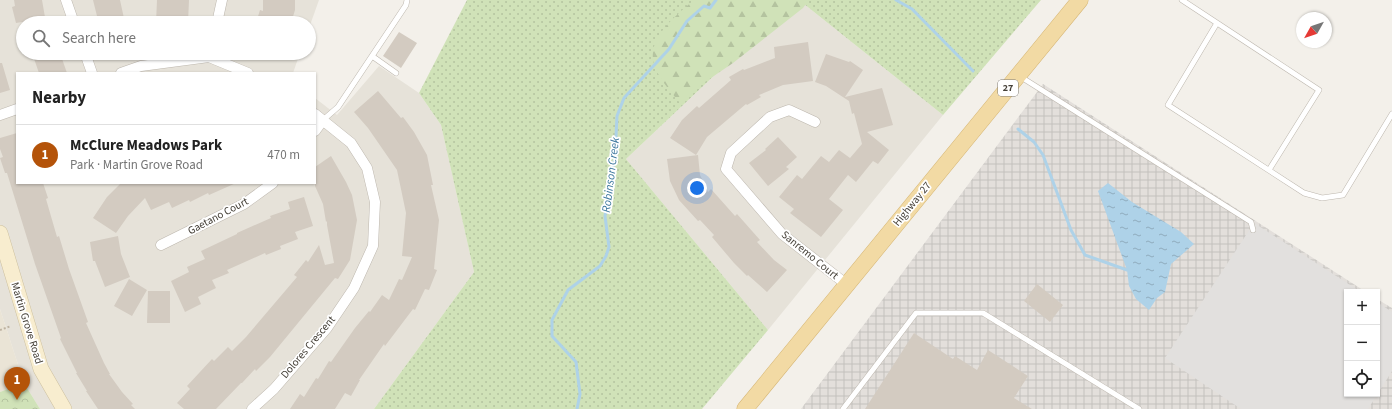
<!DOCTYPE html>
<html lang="en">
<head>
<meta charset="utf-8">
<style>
	:root { --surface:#fff; --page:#f6f6f6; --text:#222; --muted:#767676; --line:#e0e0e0; --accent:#b45309 }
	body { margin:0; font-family:"Source Sans 3",sans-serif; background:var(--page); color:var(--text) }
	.controls { position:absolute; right:12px; bottom:12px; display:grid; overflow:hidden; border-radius:0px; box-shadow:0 1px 3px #0004 }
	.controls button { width:36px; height:36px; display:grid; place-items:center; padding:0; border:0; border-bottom:1px solid var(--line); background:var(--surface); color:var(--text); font:20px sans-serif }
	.compass { position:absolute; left:1296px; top:12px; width:36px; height:36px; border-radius:50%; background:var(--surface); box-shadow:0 1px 3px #0004; rotate:230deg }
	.you { position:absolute; left:697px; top:188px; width:14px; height:14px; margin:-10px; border:3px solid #fff; border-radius:50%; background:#1a73e8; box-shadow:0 0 0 6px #1a73e833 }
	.badge { display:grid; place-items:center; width:26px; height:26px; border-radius:50%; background:var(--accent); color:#fff; font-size:13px; font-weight:700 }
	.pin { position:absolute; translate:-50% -33px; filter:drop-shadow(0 1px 2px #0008) }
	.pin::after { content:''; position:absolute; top:21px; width:14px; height:12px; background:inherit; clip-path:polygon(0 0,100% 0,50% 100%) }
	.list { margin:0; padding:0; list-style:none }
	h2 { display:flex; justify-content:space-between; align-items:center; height:52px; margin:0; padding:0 16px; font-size:17px }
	h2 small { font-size:13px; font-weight:400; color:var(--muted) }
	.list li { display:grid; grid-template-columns:26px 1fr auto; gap:12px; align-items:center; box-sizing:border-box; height:60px; padding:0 16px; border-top:1px solid var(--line) }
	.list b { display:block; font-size:15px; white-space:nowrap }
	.list p { margin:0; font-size:13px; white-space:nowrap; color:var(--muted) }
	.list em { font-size:13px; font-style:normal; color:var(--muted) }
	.icon { flex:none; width:22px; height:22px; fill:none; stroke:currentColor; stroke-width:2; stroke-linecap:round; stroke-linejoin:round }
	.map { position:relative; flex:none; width:1392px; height:409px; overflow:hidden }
	.search { position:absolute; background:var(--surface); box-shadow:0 1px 3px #0004; left:16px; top:16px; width:300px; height:44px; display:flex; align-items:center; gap:10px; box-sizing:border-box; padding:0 14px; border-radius:22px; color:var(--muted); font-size:15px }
	.panel { position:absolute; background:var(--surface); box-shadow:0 1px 3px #0004; left:16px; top:72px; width:300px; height:112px; border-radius:0px }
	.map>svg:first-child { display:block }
	.residential { fill:#e6e2d9 }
	.industrial { fill:url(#industrial-grid) }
	.education { fill:#eae4d6 }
	.grass { fill:url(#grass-dots) }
	.forest { fill:url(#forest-firs) }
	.park { fill:url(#park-crowns) }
	.parking { fill:#e2e0de }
	.water { fill:url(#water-ripples) }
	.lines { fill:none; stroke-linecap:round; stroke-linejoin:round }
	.stream { stroke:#aed2e8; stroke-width:3 }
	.building { fill:#d3cbc1 }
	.lane-casing { stroke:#bdb7ae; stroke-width:6 }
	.street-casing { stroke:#bdb7ae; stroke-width:11 }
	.secondary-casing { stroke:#cdc09f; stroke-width:16 }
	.primary-casing { stroke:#d6b675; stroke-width:17 }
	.path { stroke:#bdb2a1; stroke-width:2; stroke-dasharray:2 2; stroke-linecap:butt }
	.lane { stroke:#fff; stroke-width:5 }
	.street { stroke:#fff; stroke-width:10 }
	.secondary { stroke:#f8edcf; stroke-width:15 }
	.primary { stroke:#f2daa4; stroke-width:16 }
	.labels { text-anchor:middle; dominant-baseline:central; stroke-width:3.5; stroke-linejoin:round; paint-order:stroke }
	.shield { fill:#fff; stroke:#7e7a74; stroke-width:1 }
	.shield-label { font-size:10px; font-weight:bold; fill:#464139 }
	.street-label { font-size:11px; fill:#464139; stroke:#fff }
	.water-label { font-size:12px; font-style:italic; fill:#3d789e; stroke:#fff }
</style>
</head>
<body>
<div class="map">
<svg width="1392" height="409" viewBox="0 0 1392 409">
	<defs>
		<pattern id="industrial-grid" width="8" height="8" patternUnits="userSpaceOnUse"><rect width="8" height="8" fill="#e3dfdb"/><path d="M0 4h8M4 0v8" fill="none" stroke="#c4c1bd"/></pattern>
		<pattern id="grass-dots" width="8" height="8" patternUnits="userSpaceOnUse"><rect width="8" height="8" fill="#d0e2b8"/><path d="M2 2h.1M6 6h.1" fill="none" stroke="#b4c39f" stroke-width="1.8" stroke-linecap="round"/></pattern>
		<pattern id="forest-firs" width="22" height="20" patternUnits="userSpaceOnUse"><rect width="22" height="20" fill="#d0e2b8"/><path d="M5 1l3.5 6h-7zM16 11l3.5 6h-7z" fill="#b4c39f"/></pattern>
		<pattern id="park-crowns" width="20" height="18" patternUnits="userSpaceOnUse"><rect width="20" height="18" fill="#d0e2b8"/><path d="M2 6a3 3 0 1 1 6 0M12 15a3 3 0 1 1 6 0" fill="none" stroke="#b4c39f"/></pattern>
		<pattern id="water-ripples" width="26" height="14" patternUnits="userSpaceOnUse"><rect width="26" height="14" fill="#aed2e8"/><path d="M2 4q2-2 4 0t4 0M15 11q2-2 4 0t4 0" fill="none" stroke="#8facbd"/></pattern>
	</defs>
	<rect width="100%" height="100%" fill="#f3f0ea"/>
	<path class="residential" d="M0 0H319L309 28V23H23V53H300L293 73H17V183H315V98L337 115 379 66 419 93 441 125 474 272 374 409H40L24 383 0 309Z
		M794 0H799L943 115 768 330 626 159Z"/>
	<path class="industrial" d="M1043 84 1366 292H1347V394H1377V299L1392 308V409H801Z"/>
	<path class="education" d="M0 309 24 383 0 392Z"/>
	<path class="grass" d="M467 0H794L626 159 768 330 702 409H374L474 272 441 125 419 93Z
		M799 0H1041L943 115Z"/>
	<path class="forest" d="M694 0H809L803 8 733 63 702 84 680 103C671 92 654 73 653 59 650 35 678 14 694 0Z"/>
	<path class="park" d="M24 383 40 409H0V392Z"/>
	<path class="parking" d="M1254 223 1361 292H1347V394H1377V302L1392 312V371L1368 409H1241L1165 358Z"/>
	<path class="water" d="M1108 183 1132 202 1181 232 1194 244 1171 264 1165 292 1157 298 1149 310 1136 299 1129 286 1127 270 1098 191Z"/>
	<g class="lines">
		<path class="stream" d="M896 0 912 9 973 71
			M1018 129 1034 142 1043 155 1071 230 1085 255 1127 270
			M577 409 580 394 576 362 552 336V320L568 290 600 266 606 256 609 247 605 216 615 156 617 116 624 98 669 49 687 21 704 6 710 8 716 0"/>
	</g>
	<path class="building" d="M14 0H42L46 23H22V22L16 23 12 7 15 6Z
		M93 0H120L125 23H100L99 19 98 20Z
		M157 0H189L188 23H156Z
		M263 0H295V10L291 23H256L260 10 263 11Z
		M399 32 417 43 401 68 383 56Z
		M808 42 813 81 783 85 759 95 761 97 747 105 746 104 707 137 696 155 670 138 682 120 697 106 699 108 731 80 729 77 743 69 744 70 775 58 774 47Z
		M32 53H60L67 73H39Z
		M826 54 849 62 850 61 863 70 845 97 882 88 893 125 867 132 889 150 878 164 873 161 856 182 848 175 829 199 843 210 821 237 790 213 794 209 779 197 797 175 802 179 821 156 829 162 839 150 850 158 862 144 854 113 852 114 849 101 826 86 815 82Z
		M0 63H2L10 90 0 93Z
		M378 91 401 118 403 117 414 132 427 155 433 185H431L439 220 434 269 437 270 429 290 425 289 415 310 413 309 385 346 384 344 359 380H360L351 396 345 393 335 409H290L300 394 304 397 316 378 318 379 329 361 331 362 355 328 369 311 370 312 382 295 389 300 399 279 402 280 412 257 402 256 406 213 397 170 368 128 354 112Z
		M17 133V183H43L48 198 46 199 57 237 59 236 69 269 88 322 86 323 104 363 110 374H109L122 392 133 404 131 405 135 409H98L86 391H87L76 373H77L60 339 61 338 35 264 7 173H5L0 158 3 157 0 149V138Z
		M778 137 797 157 786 167 789 169 768 186 749 163 766 150 765 149Z
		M698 155 700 175 708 192 711 189 735 216 737 214 760 240 757 242 774 260 787 270 767 292 748 275 747 276 734 263 712 237 714 235 700 220 698 221 679 200 670 181 667 159Z
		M331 156 346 182 352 195 357 220 350 260 338 279 335 278 270 357 256 371 255 369 242 383H241L216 409H184L177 403 190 389 187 386 212 359 214 361 228 347 232 351 246 337 297 277 294 275 306 260 308 262 319 245 325 265 334 263 327 225V221L326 222 323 204 315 186V167Z
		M121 183H236L209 195 208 193 190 202 189 200 172 208 169 202 151 210 145 198 128 216 116 233 93 218 107 197Z
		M304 197 313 226 295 232 298 239 280 246 281 249 266 255 265 253 227 270 229 273 212 280 216 288 198 297 201 304 185 312 171 281 189 272 187 267 205 259 201 251 237 234V233L271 218 270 216 290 209 288 202Z
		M118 236 121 254 130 277 105 287 95 261H93L90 242Z
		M129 279 147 290 132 316 114 306Z
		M1037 284 1063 305 1050 322 1024 301Z
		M148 291H170V323H147Z
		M914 333 953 359 955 356 977 370 988 350 1028 376 1014 398 1032 409H865Z"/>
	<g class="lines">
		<g class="lane-casing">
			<path id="lane" d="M1182 0 1319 90 1269 170
				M1217 23 1168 105 1304 193 1322 198 1343 195 1392 114
				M372 56 396 73
				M1021 77 1251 222 1253 230
				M323 120 338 107 406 5 407 0
				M843 409 916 313H983L1139 409"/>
		</g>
		<g class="street-casing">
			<path id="street" d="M66 0 74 23
				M217 23 222 0
				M85 53 92 73
				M121 73 141 66 209 57 248 73
				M0 115 17 109
				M815 122 789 110 770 117 731 153 726 169 782 234 846 284
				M315 131 323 120
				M161 245 244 204 273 183
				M252 409 274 389 327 328 354 288 373 246 375 202 367 168 351 143 315 114"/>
		</g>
		<g class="secondary-casing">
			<path id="secondary" d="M0 233 41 369 64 409"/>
		</g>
		<g class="primary-casing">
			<path id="primary" d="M745 409 1080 0"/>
		</g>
		<path class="path" d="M0 330 11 326"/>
		<use href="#lane" class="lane"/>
		<use href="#street" class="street"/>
		<use href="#secondary" class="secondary"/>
		<use href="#primary" class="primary"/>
	</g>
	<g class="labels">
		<rect class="shield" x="998" y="80" width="20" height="16" rx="3"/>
		<g class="shield-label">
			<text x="1008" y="88">27</text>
		</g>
		<g class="street-label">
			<text transform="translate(912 204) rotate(-51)">Highway 27</text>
			<text transform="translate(218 216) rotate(-28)">Gaetano Court</text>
			<text transform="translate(810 255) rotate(39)">Sanremo Court</text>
			<text transform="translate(27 323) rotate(73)">Martin Grove Road</text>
			<text transform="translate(308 347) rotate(-50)">Dolores Crescent</text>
		</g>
		<g class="water-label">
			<text transform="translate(611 175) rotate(-83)">Robinson Creek</text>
		</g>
	</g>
</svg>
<div class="controls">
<button>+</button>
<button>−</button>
<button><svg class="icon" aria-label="locate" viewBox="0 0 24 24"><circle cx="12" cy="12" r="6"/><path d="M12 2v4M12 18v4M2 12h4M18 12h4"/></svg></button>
</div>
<svg class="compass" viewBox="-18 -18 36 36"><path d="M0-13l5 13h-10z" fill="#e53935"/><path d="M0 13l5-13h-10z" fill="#767676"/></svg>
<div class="you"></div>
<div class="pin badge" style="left:17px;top:400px">1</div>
<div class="search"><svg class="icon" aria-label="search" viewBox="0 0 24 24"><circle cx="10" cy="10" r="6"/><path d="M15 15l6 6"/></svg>Search here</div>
<section class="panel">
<h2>Nearby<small></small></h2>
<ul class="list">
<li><span class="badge">1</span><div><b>McClure Meadows Park</b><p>Park · Martin Grove Road</p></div><em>470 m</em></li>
</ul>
</section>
</div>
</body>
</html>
